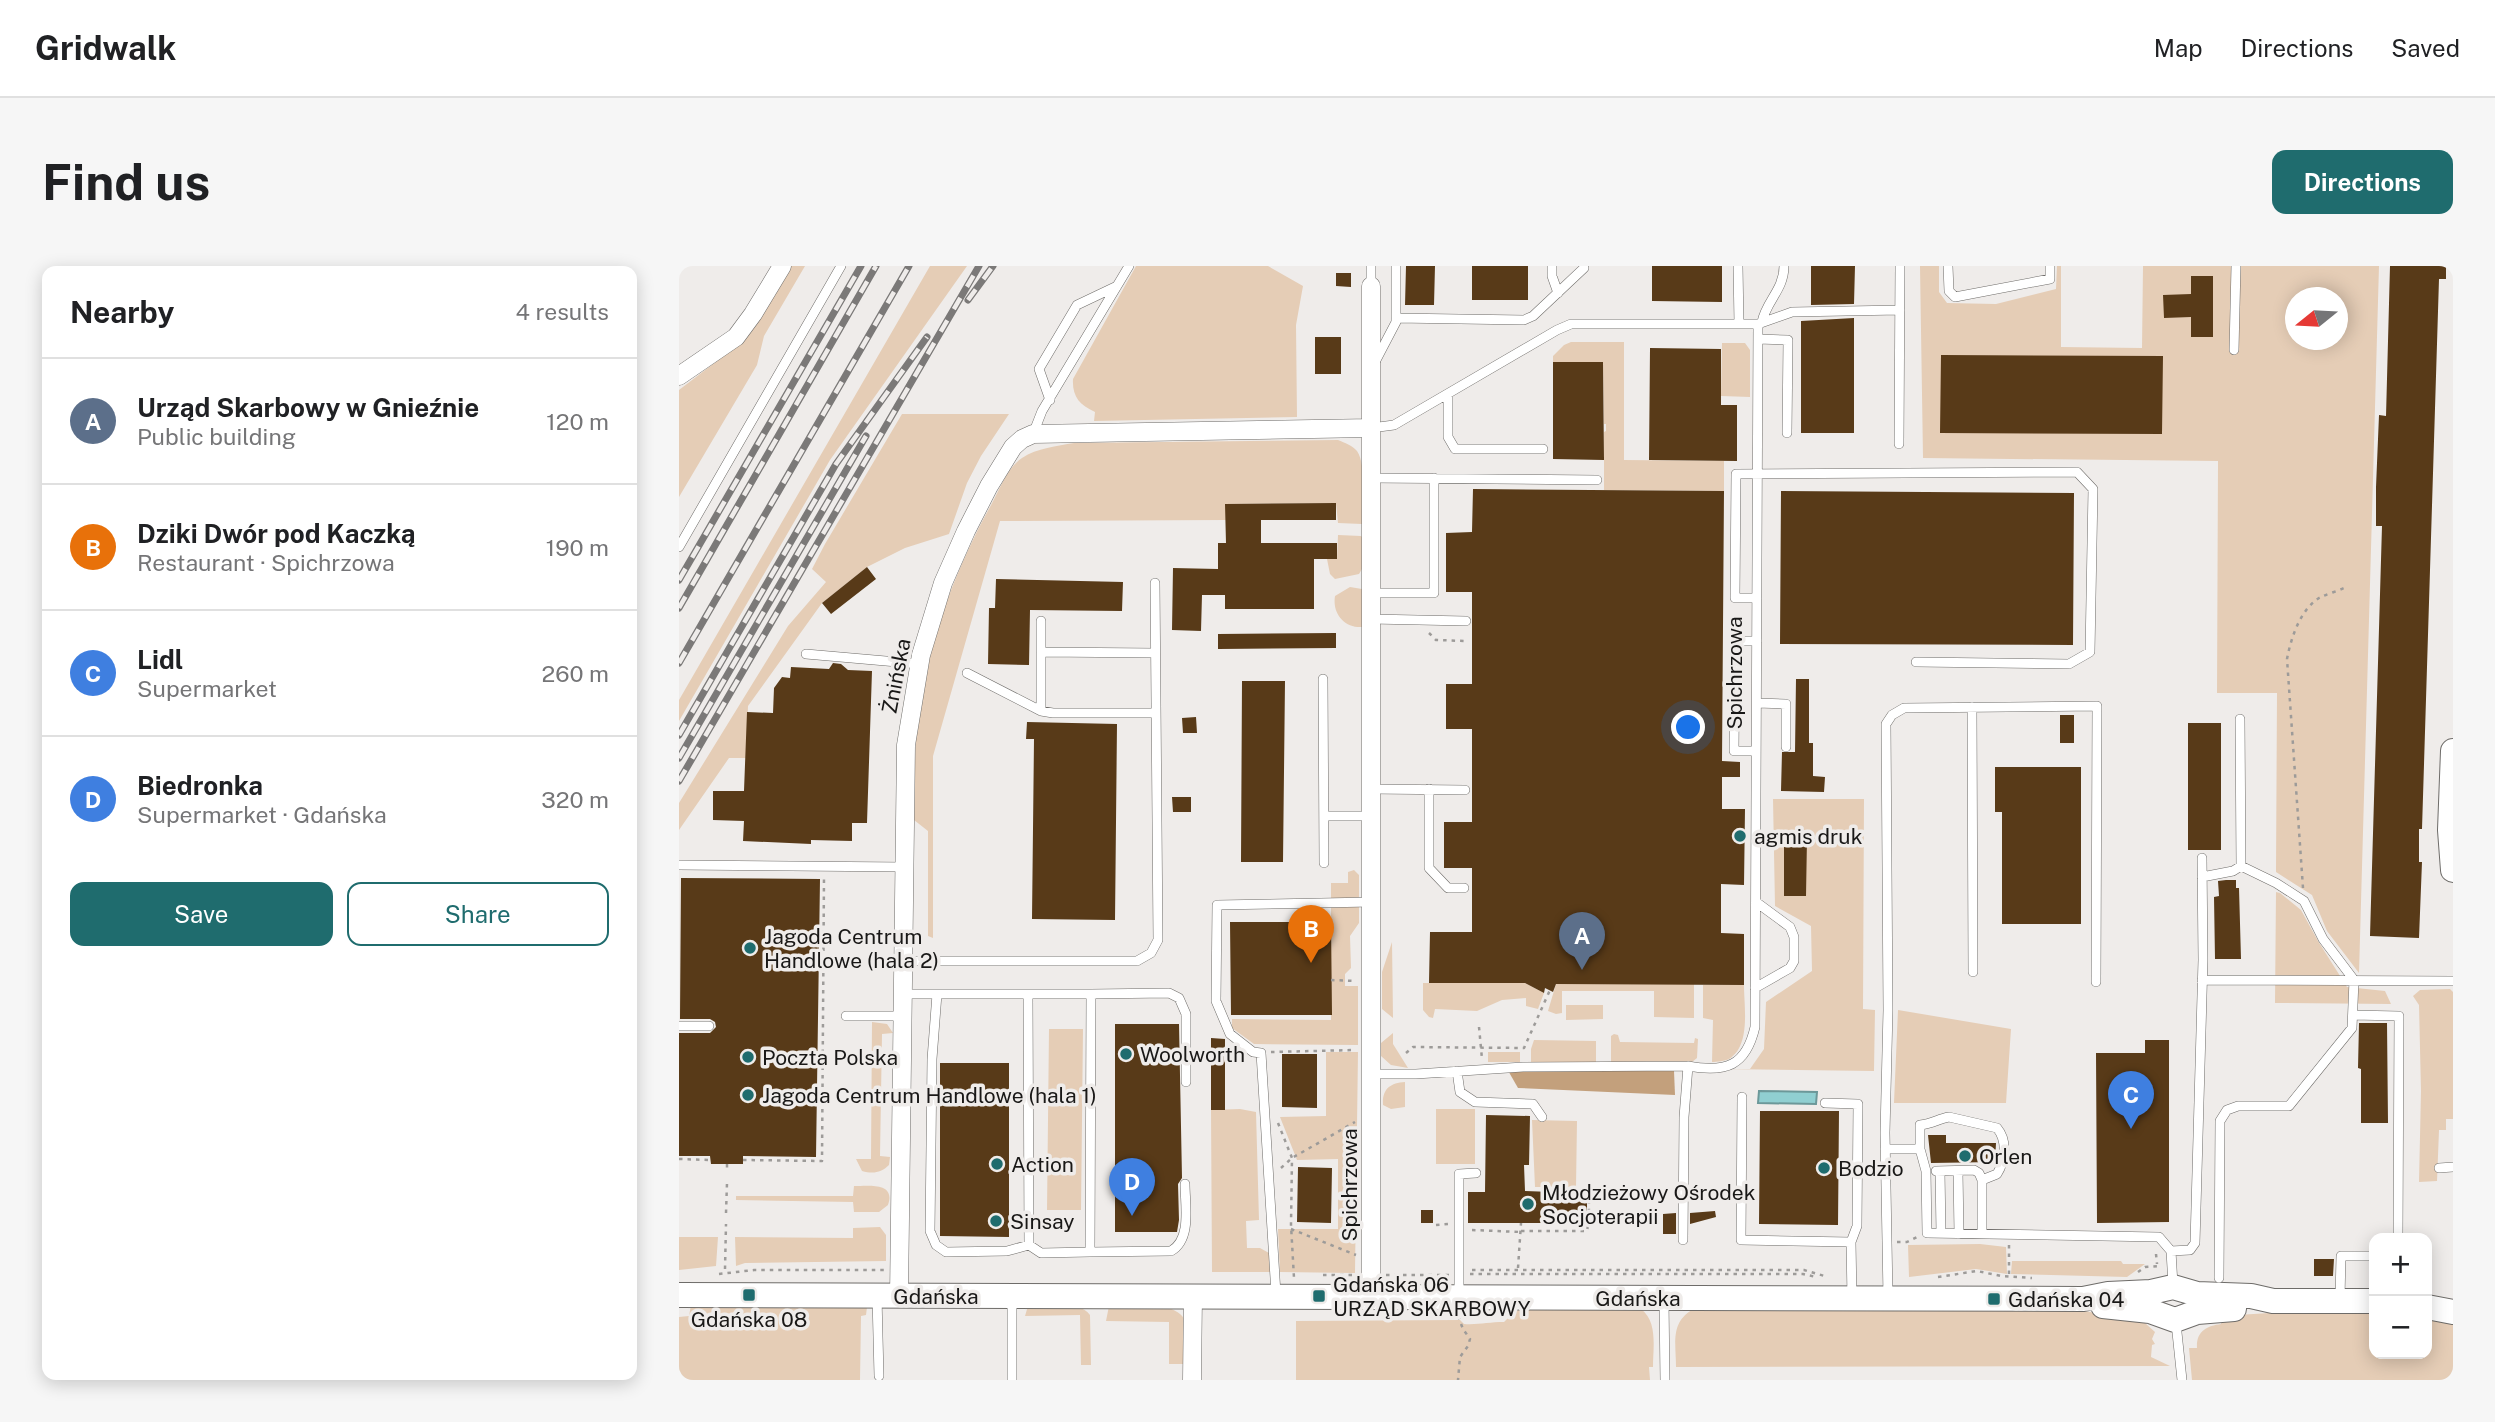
<!DOCTYPE html>
<html lang="en">
<head>
<meta charset="utf-8">
<style>
	:root { --surface:#fff; --page:#f6f6f6; --text:#202124; --muted:#757577; --line:#e0e0e0; --accent:#1f6c6e }
	body { margin:0; font-family:"Public Sans",sans-serif; background:var(--page); color:var(--text) }
	.controls { position:absolute; right:21px; bottom:21px; display:grid; overflow:hidden; border-radius:14px; box-shadow:0 4px 18px #0003 }
	.controls button { width:63px; height:63px; display:grid; place-items:center; padding:0; border:0; border-bottom:2px solid var(--line); background:var(--surface); color:var(--text); font:35px sans-serif }
	.compass { position:absolute; left:1606px; top:21px; width:63px; height:63px; border-radius:50%; background:var(--surface); box-shadow:0 4px 18px #0003; rotate:252deg }
	.you { position:absolute; left:1010px; top:462px; width:24px; height:24px; margin:-18px; border:5px solid #fff; border-radius:50%; background:#1a73e8; box-shadow:0 0 0 10px #1a73e833 }
	.badge { display:grid; place-items:center; width:46px; height:46px; border-radius:50%; background:var(--accent); color:#fff; font-size:23px; font-weight:700 }
	.pin { position:absolute; translate:-50% -58px; filter:drop-shadow(0 2px 4px #0008) }
	.pin::after { content:''; position:absolute; top:37px; width:24px; height:21px; background:inherit; clip-path:polygon(0 0,100% 0,50% 100%) }
	.list { margin:0; padding:0; list-style:none }
	h2 { display:flex; justify-content:space-between; align-items:center; height:91px; margin:0; padding:0 28px; font-size:30px }
	h2 small { font-size:23px; font-weight:400; color:var(--muted) }
	.list li { display:grid; grid-template-columns:46px 1fr auto; gap:21px; align-items:center; box-sizing:border-box; height:126px; padding:0 28px; border-top:2px solid var(--line) }
	.list b { display:block; font-size:26px; white-space:nowrap }
	.list p { margin:0; font-size:23px; white-space:nowrap; color:var(--muted) }
	.list em { font-size:23px; font-style:normal; color:var(--muted) }
	.actions { display:flex; gap:14px; padding:21px 28px }
	.actions a { flex:1; padding:16px 0; border:2px solid var(--accent); border-radius:14px; text-align:center; font-size:24px; color:var(--accent) }
	.actions .main { background:var(--accent); color:#fff }
	.map { position:relative; flex:none; width:1774px; height:1114px; overflow:hidden; border-radius:14px }
	header { display:flex; align-items:center; gap:42px; box-sizing:border-box; height:98px; padding:0 35px; background:var(--surface); border-bottom:2px solid var(--line) }
	header strong { font-size:33px }
	nav { display:flex; gap:38px; margin-inline-start:auto; font-size:24px }
	.intro { display:flex; align-items:center; justify-content:space-between; box-sizing:border-box; height:168px; padding:0 42px }
	h1 { margin:0; font-size:49px }
	.button { padding:18px 32px; border-radius:14px; background:var(--accent); color:#fff; font-size:24px; font-weight:700 }
	main { display:flex; gap:42px; padding:0 42px }
	aside { flex:1; background:var(--surface); border-radius:14px; box-shadow:0 4px 18px #0003 }
	.map>svg:first-child { display:block }
	.green { fill:#e5cdb6; fill-rule:evenodd }
	.forest { fill:#c3a07c }
	.water { fill:#90cfd1; stroke:#6c9899; stroke-width:2 }
	.building { fill:#583a18 }
	.lines { fill:none; stroke-linecap:round; stroke-linejoin:round }
	.lane-casing { stroke:#6e6c69; stroke-width:10 }
	.street-casing { stroke:#6e6c69; stroke-width:19 }
	.secondary-casing { stroke:#6e6c69; stroke-width:26 }
	.path { stroke:#9d9b99; stroke-width:2.5; stroke-dasharray:3.5 5; stroke-linecap:butt }
	.lane { stroke:#fff; stroke-width:9 }
	.street { stroke:#fff; stroke-width:18 }
	.secondary { stroke:#fff; stroke-width:24 }
	.rail-casing { stroke:#7b7978; stroke-width:7 }
	.rail { stroke:#efecea; stroke-width:4.5; stroke-dasharray:13; stroke-linecap:butt }
	.poi-dot { fill:#1f6c6e; stroke:#efecea; stroke-width:2.5 }
	.labels { text-anchor:middle; dominant-baseline:central; stroke-width:7; stroke-linejoin:round; paint-order:stroke }
	.street-label { font-size:21px; fill:#191817; stroke:#efecea }
	.poi-label { font-size:21px; fill:#191817; stroke:#efecea; text-anchor:start }
</style>
</head>
<body>
<header>
<strong>Gridwalk</strong>
<nav><a>Map</a><a>Directions</a><a>Saved</a></nav>
</header>
<div class="intro"><h1>Find us</h1><a class="button">Directions</a></div>
<main>
<aside>
<h2>Nearby<small>4 results</small></h2>
<ul class="list">
<li><span class="badge" style="background:#5c6f8a">A</span><div><b>Urząd Skarbowy w Gnieźnie</b><p>Public building</p></div><em>120 m</em></li>
<li><span class="badge" style="background:#e8710a">B</span><div><b>Dziki Dwór pod Kaczką</b><p>Restaurant · Spichrzowa</p></div><em>190 m</em></li>
<li><span class="badge" style="background:#3f7fe0">C</span><div><b>Lidl</b><p>Supermarket</p></div><em>260 m</em></li>
<li><span class="badge" style="background:#3f7fe0">D</span><div><b>Biedronka</b><p>Supermarket · Gdańska</p></div><em>320 m</em></li>
</ul>
<div class="actions"><a class="main">Save</a><a>Share</a></div>
</aside>
<div class="map">
<svg width="1774" height="1114" viewBox="0 0 1774 1114">
	<rect width="100%" height="100%" fill="#efecea"/>
	<path class="green" d="M112 0H126L85 70 78 99 0 231V124L55 82 71 66Z
		M251 0H288L151 194 0 455V434Z
		M457 0H589L624 20 617 59 618 151 415 155 416 146C400 139 393 130 394 113Z
		M1241 0H1260V26L1268 37 1317 38 1377 23 1378 0H1382V81L1463 82 1464 0H1700L1680 707 1648 665 1633 629 1597 606 1598 427H1538L1539 195 1244 192ZM1616 32H1658V74H1616Z
		M892 76H945V194L1045 195V225L925 224V166L927 165V158H925L924 96H874V90L885 79Z
		M1043 77H1066L1071 84V131L1042 130Z
		M223 148H330L302 190 288 217 270 268 226 282 188 301 143 337 69 440 67 492H50L0 564V537L109 360 147 316 133 303 146 278Z
		M659 174C666 177 673 179 678 185 688 199 683 240 683 258L659 257 657 237 547 238V254L321 255 254 490V672L249 670V565L235 554C236 513 235 472 241 431 251 370 281 295 311 241 320 225 328 202 343 192 358 182 378 180 395 177Z
		M659 269 682 270 684 272 683 303 680 308 656 313 651 308 648 293H658Z
		M671 321 683 323V361C666 362 653 348 656 330Z
		M1094 533H1185L1184 743 1196 744 1195 805 1043 803H1071L1085 783 1087 736 1133 705 1132 660 1096 640Z
		M675 604 680 609V657L671 670 672 702 666 708V720H679V779L575 778 553 762V753L652 754V617H669V606Z
		M1597 626 1601 627 1622 644 1639 675 1668 721 1706 725 1712 738 1596 737Z
		M713 676 714 752 703 743V706Z
		M744 717H846L865 727 859 743 847 740V732L823 734 798 745 756 743 754 752 750 751 744 744Z
		M877 718H1015V752L975 751V725H883V747L877 748 869 745Z
		M1024 719H1065C1065 740 1072 780 1050 793 1046 795 1038 796 1033 796L1034 754 1024 752Z
		M1771 723 1774 726V853H1767V864H1760L1758 915 1740 916 1742 825 1740 739 1734 730 1741 724Z
		M887 739H924V753L887 754Z
		M1219 744 1332 763 1327 837H1215Z
		M193 756 208 758 214 767 203 768 201 890 211 891 210 899C202 907 194 908 183 905L177 893H192Z
		M370 763H404L402 944H368Z
		M714 767V778L729 802 712 799 702 790V777Z
		M935 768 939 769 941 776 1015 777 1016 772 1019 773 1018 792 1013 796H932V770Z
		M855 774 917 775V797H852V783Z
		M647 786H679L676 1007 601 1006 599 963H659V893L618 894 601 851 647 850Z
		M809 786H841V796H809Z
		M726 816V841L712 843 704 839C703 823 711 817 726 816Z
		M561 843 577 846 580 954 567 955 568 982H581L590 987 592 1006H533L532 844Z
		M757 843H796V898H757Z
		M853 854 898 855 897 921H856Z
		M175 920C190 920 217 916 209 939L200 946H175L174 936 57 934V930H174Z
		M201 961 207 969V995L66 997 57 1000 56 971 174 972V962Z
		M0 971H39L37 1000 0 1004Z
		M1301 978 1327 981 1328 1008 1297 1003 1230 1011 1229 979Z
		M1333 995H1442L1444 998H1466L1448 1011 1332 1008Z
		M12 1039 188 1041 187 1049 182 1050 181 1114H0V1051L10 1050Z
		M349 1040C367 1040 400 1034 411 1049L412 1099H402L401 1049 346 1050Z
		M430 1040C451 1040 502 1033 507 1058 510 1070 508 1086 508 1098H490V1056L427 1055Z
		M1385 1042 1456 1053 1466 1057 1476 1066 1473 1073 1476 1078 1473 1079 1472 1091 1491 1100 997 1101C997 1078 991 1057 1013 1044Z
		M845 1043H962C979 1056 974 1081 974 1101H970L971 1114H617V1055L781 1054 785 1058C799 1059 810 1056 825 1056L836 1045Z
		M1606 1046H1695V1088H1748V1047L1774 1052V1114H1513L1510 1082H1518C1517 1065 1528 1060 1542 1058L1543 1050Z"/>
	<path class="forest" d="M827 801 995 805 996 829 839 822Z"/>
	<path class="water" d="M1080 825 1138 826 1137 838 1079 837Z"/>
	<path class="building" d="M727 0H756L755 39H726Z
		M793 0H849V34H793Z
		M973 0H1043V36L973 35Z
		M1132 0H1176L1175 38 1132 39Z
		M1711 0H1767V13H1760L1743 563H1740V596H1743L1740 672 1691 670 1703 260H1697V221L1700 149 1707 150Z
		M657 7H672V21L657 20Z
		M1512 10H1534V71H1512V51L1485 52 1484 29 1512 28Z
		M1175 52V167H1122V55Z
		M636 71H662V108H636Z
		M971 82 1042 83V139H1058V195L970 194Z
		M1262 89 1484 90 1483 168 1261 167Z
		M874 96H924L925 194 874 193Z
		M794 223 1045 225 1043 495 1061 496V511H1043V543H1066L1065 619 1042 618V667L1065 668V719L877 718 874 726 866 722 865 727 846 717H750L751 666H793V602H765V556H793V463H767V418H793V326H767V267L793 266Z
		M1102 225 1395 227 1394 379 1101 378Z
		M657 237V254H582V277H658V293H635V343H546V329H523L522 365 493 364 494 302 539 303V277H547L546 238Z
		M188 301 197 313 152 348 143 337Z
		M317 313 444 316 443 345 351 344 350 399 309 398 310 342H316Z
		M657 367V382L539 383V368Z
		M154 397 162 398 169 404 193 405 188 557H173V575L132 574V578L64 575 65 555 34 554V525H65L68 446 94 447 95 422 103 411 111 412 112 401 150 403Z
		M1117 413H1130V477H1134V510L1146 511 1145 526 1102 525 1103 486H1116Z
		M563 415H606L604 596H562Z
		M1381 449H1395V477H1381Z
		M517 451 518 467H504L503 452Z
		M348 456 438 458 436 654 353 653 355 473H347Z
		M1509 457H1542V584H1509Z
		M1316 501H1402V658H1323V546H1316Z
		M493 531H512V546H494Z
		M1105 572H1128L1127 630H1105Z
		M2 612 141 613 137 891 64 890V898H32L31 890H0V767H31L37 761 36 756 31 753H1Z
		M1547 614H1557V622H1560L1562 693H1536L1535 631 1540 630 1539 615Z
		M551 656H652L653 749H552Z
		M1680 757H1708L1709 857H1682V803L1679 802Z
		M436 758H500L503 912 499 918 500 954 498 966H436Z
		M532 772 546 773V844H532Z
		M1466 774H1490V956L1418 957 1417 787H1466Z
		M603 788H638V842L603 841Z
		M261 797H330V971L261 970Z
		M1081 845H1160L1159 959 1080 958Z
		M807 849 851 850 850 899H845L846 925 900 927V933H908V954L899 953V957H789V926H806Z
		M1249 869H1267V877H1317L1316 896 1252 897Z
		M619 901 653 902 652 957 618 956Z
		M742 944H754V957H742Z
		M1036 945 1037 951 1011 958V947Z
		M997 947V968H984V948Z
		M1635 993H1655L1654 1010H1635Z"/>
	<g class="lines">
		<g class="lane-casing">
			<path id="lane" d="M692 0V20
				M873 0V10L879 27
				M1059 0 1060 58
				M1269 0 1270 25 1276 31 1371 13V0
				M717 52 845 54 854 50 905 2
				M1083 56C1087 35 1105 24 1105 0
				M1079 73 1109 74 1108 167
				M1555 84 1557 0
				M695 98 717 56V0
				M769 128V171L776 183H864
				M371 134 360 103 398 39 438 20
				M692 162 715 159 878 64 892 58H1079L1113 46 1221 44
				M354 168 363 145 450 0
				M1220 178 1221 0
				M692 212 918 214
				M0 281 162 0
				M692 327H755V212
				M1078 332H1056L1057 208 1398 206 1414 223 1411 386 1390 398 1237 396
				M692 353 787 355
				M362 355V445
				M362 386 476 387
				M127 388 241 398
				M288 407 362 445 374 447H477
				M644 413 645 597
				M1078 437 1107 438V481
				M1293 441 1294 706
				M1561 453 1562 600
				M1077 485H1055L1056 375H1078
				M692 523 786 524
				M750 523V602L769 622H785
				M645 550H692
				M0 599 226 601
				M1523 611 1554 605 1562 600 1597 617 1625 635 1644 673 1675 714 1673 762 1610 840H1559L1548 844 1541 855 1540 1012
				M224 695H458L472 687 479 674 476 317
				M1523 714 1774 715
				M1076 722 1111 702 1115 695V671L1111 661 1077 636
				M224 728H349L350 979 362 987 411 986 412 728 490 727 500 732 507 748V816
				M258 728 253 793 251 965 257 979 267 986 328 985 350 979
				M349 728H412
				M1674 749 1720 750 1719 972
				M167 750H224
				M0 760H30
				M778 805 781 826 796 836 854 838 863 851
				M692 808H737L844 801 1009 800C1047 807 1067 800 1076 761L1079 58
				M1063 831 1062 974 1172 976
				M1146 837 1179 838 1178 960 1172 976 1173 1032
				M1206 883H1241L1247 905 1248 967 1480 971 1492 985 1494 1019
				M1241 883V859C1253 858 1259 853 1270 851L1318 862C1329 875 1326 895 1318 908L1303 914V968
				M1760 902 1774 901
				M1257 905 1295 904 1300 907 1303 914
				M1261 905 1262 967
				M1279 905 1280 968
				M1004 974 1005 851 1009 800
				M1492 985 1511 984 1516 977 1524 694 1523 592
				M411 986 492 985C513 973 506 939 506 918
				M597 1028 582 787 574 786 551 768 537 735 538 639 692 636
				M780 1029V908L797 907
				M1209 1030 1206 867 1209 744 1207 458 1213 449 1225 442 1418 440 1417 716
				M198 1031 200 1110
				M333 1032V1114
				M1661 1032 1662 990H1695
				M985 1034 986 1114
				M1497 1057 1503 1114"/>
		</g>
		<g class="street-casing">
			<path id="street" d="M692 20V1030
				M0 110 57 71 74 48 103 0
				M220 1030 227 479 242 389 264 317 287 265 310 220 334 181 343 173 354 168 692 162
				M513 1114 514 1030"/>
		</g>
		<g class="secondary-casing">
			<path id="secondary" d="M1774 485 1771 564 1774 604
				M0 1029 1404 1033 1429 1028 1472 1026 1494 1021 1518 1028 1572 1030 1594 1035H1695
				M1424 1040 1471 1045 1496 1054 1518 1046 1555 1043
				M1748 1041 1774 1046"/>
		</g>
		<path class="path" d="M750 367 757 374 786 375
			M1624 622 1608 393C1612 372 1621 344 1640 332 1648 328 1659 325 1667 321
			M652 714 676 715
			M800 761 803 793
			M592 786 676 784
			M727 787 734 781 845 782 871 724
			M599 857 613 892 612 959 615 1012
			M0 893 31 894
			M64 894 143 895 145 611
			M48 898V904
			M602 902 613 892 676 856
			M47 947 48 917
			M757 959 770 958
			M612 963 677 989
			M793 964 842 966
			M842 965H908L910 954V926
			M1218 976H1228L1238 971
			M1477 988 1478 998
			M839 1002 842 957
			M46 1003 47 958
			M793 1004H1125L1149 1011
			M1459 1006 1466 1001 1482 1000
			M40 1008 75 1004H205
			M791 1008H1124L1137 1011
			M1330 1008V979
			M644 1009H676
			M707 1009H770
			M1259 1011 1298 1005 1322 1010 1353 1012
			M779 1050 784 1063 791 1073 789 1080 781 1091 779 1114
			M1771 1114 1774 1113"/>
		<use href="#lane" class="lane"/>
		<use href="#street" class="street"/>
		<use href="#secondary" class="secondary"/>
		<g class="rail-casing">
			<path id="rail" d="M289 34 314 0
				M0 314 182 0
				M0 342 197 0
				M0 397 230 0
				M0 469 157 198 248 71
				M0 492 187 170
				M0 515 300 0"/>
		</g>
		<use href="#rail" class="rail"/>
	</g>
	<g class="poi-dot">
		<circle cx="1061" cy="570" r="7"/>
		<circle cx="71" cy="682" r="7"/>
		<circle cx="447" cy="788" r="7"/>
		<circle cx="69" cy="791" r="7"/>
		<circle cx="69" cy="829" r="7"/>
		<circle cx="1286" cy="890" r="7"/>
		<circle cx="318" cy="898" r="7"/>
		<circle cx="1145" cy="902" r="7"/>
		<circle cx="849" cy="938" r="7"/>
		<circle cx="317" cy="955" r="7"/>
		<rect x="63" y="1022" width="14" height="14" rx="3.5"/>
		<rect x="633" y="1023" width="14" height="14" rx="3.5"/>
		<rect x="1308" y="1026" width="14" height="14" rx="3.5"/>
	</g>
	<g class="labels">
		<g class="street-label">
			<text transform="translate(1055 407) rotate(-90)">Spichrzowa</text>
			<text transform="translate(217 410) rotate(-79)">Żnińska</text>
			<text transform="translate(670 919) rotate(-90)">Spichrzowa</text>
			<text x="257" y="1030">Gdańska</text>
			<text x="959" y="1032">Gdańska</text>
		</g>
		<g class="poi-label">
			<text x="1075" y="570">agmis druk</text>
			<text x="85" y="670">Jagoda Centrum<tspan x="85" dy="24">Handlowe (hala 2)</tspan></text>
			<text x="461" y="788">Woolworth</text>
			<text x="83" y="791">Poczta Polska</text>
			<text x="83" y="829">Jagoda Centrum Handlowe (hala 1)</text>
			<text x="1300" y="890">Orlen</text>
			<text x="332" y="898">Action</text>
			<text x="1159" y="902">Bodzio</text>
			<text x="863" y="926">Młodzieżowy Ośrodek<tspan x="863" dy="24">Socjoterapii</tspan></text>
			<text x="331" y="955">Sinsay</text>
			<text x="654" y="1018">Gdańska 06<tspan x="654" dy="24">URZĄD SKARBOWY</tspan></text>
			<text x="1329" y="1033">Gdańska 04</text>
			<text x="70" y="1053" text-anchor="middle">Gdańska 08</text>
		</g>
	</g>
</svg>
<div class="controls">
<button>+</button>
<button>−</button>
</div>
<svg class="compass" viewBox="-18 -18 36 36"><path d="M0-13l5 13h-10z" fill="#e53935"/><path d="M0 13l5-13h-10z" fill="#757577"/></svg>
<div class="you"></div>
<div class="pin badge" style="left:903px;top:704px;background:#5c6f8a">A</div>
<div class="pin badge" style="left:632px;top:697px;background:#e8710a">B</div>
<div class="pin badge" style="left:1452px;top:863px;background:#3f7fe0">C</div>
<div class="pin badge" style="left:453px;top:950px;background:#3f7fe0">D</div>
</div>
</main>
</body>
</html>
